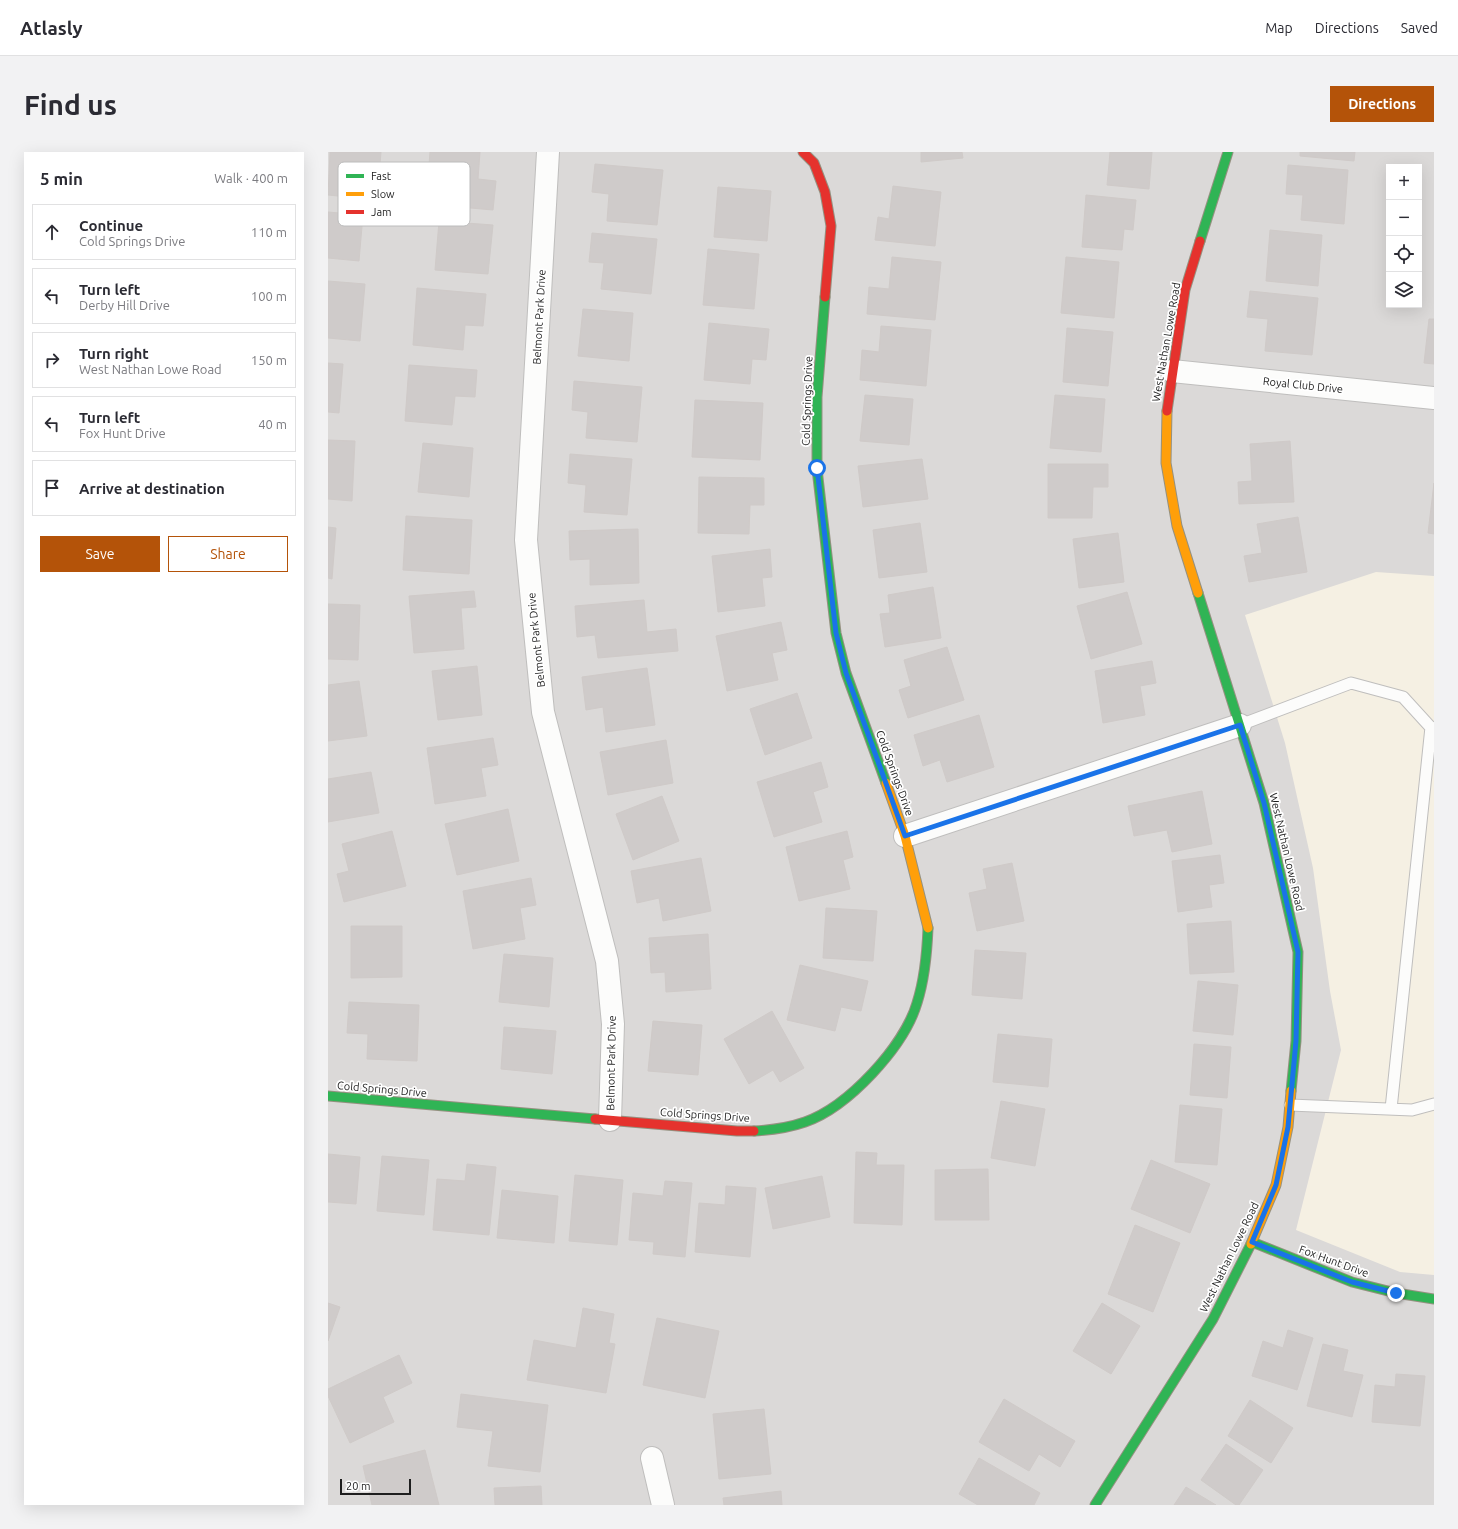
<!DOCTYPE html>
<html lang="en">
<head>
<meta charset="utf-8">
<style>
	:root { --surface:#fff; --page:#f2f2f3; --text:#2b2b33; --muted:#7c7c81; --line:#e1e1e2; --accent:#b45309 }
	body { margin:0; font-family:Ubuntu,sans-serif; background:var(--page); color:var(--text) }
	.controls { position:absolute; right:12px; top:12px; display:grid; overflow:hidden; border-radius:0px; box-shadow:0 4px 16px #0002 }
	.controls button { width:36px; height:36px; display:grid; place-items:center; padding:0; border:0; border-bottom:1px solid var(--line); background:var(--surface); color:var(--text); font:20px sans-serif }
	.scale { position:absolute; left:12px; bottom:10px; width:71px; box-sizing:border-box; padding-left:4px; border:2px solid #1e1e1e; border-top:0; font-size:11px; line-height:14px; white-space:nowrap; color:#1e1e1e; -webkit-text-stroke:3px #fff; paint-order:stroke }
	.stop { position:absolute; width:12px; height:12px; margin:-9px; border:3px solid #1a73e8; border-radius:50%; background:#fff }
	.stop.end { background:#1a73e8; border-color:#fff; box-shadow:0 1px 4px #0008 }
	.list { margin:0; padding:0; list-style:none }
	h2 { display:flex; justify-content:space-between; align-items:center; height:52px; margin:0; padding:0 16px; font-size:17px }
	h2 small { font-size:13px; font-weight:400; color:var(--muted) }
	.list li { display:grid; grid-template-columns:26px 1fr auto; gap:12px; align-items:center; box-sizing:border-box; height:56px; margin:0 8px 8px; padding:0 8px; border:1px solid var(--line); border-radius:0px }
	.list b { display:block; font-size:15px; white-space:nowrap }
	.list p { margin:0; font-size:13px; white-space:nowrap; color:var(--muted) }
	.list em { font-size:13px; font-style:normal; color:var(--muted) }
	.actions { display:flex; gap:8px; padding:12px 16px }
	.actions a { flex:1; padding:9px 0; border:1px solid var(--accent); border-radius:0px; text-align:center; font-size:14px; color:var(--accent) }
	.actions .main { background:var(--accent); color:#fff }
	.icon { flex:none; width:22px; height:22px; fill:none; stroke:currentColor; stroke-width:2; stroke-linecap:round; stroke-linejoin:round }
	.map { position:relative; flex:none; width:1106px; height:1353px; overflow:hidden; border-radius:0px }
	header { display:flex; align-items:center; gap:24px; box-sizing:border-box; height:56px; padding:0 20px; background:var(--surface); border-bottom:1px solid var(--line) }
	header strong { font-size:19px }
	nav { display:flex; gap:22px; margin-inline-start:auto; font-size:14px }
	.intro { display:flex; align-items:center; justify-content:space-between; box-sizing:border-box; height:96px; padding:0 24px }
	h1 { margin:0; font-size:28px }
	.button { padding:10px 18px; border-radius:0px; background:var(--accent); color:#fff; font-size:14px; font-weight:700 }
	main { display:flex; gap:24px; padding:0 24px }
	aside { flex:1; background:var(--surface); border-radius:0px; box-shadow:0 4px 16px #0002 }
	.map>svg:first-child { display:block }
	.residential { fill:#dbd9d8; fill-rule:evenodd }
	.education { fill:#f5f0e3 }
	.building { fill:#cfcbca; stroke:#cfcac8 }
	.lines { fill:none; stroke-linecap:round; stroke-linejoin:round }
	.lane-casing { stroke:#bfbebd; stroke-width:13 }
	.street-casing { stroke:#bfbebd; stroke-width:24 }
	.fast-casing { stroke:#959180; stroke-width:11 }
	.slow-casing { stroke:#959180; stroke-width:11 }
	.jam-casing { stroke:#959180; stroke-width:11 }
	.lane { stroke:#fcfcfb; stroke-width:11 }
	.street { stroke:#fcfcfb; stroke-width:22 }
	.fast { stroke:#30b455; stroke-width:9 }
	.slow { stroke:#ff9f0a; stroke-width:9 }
	.jam { stroke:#e5322d; stroke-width:9 }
	.route { stroke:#1a73e8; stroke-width:5 }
	.labels { text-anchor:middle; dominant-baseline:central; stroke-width:3.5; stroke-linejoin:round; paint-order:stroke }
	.street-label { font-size:11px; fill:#1e1e1e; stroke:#fff }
	.key { fill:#fff; stroke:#bcbcbc; stroke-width:1 }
	.key-label { font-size:11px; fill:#1e1e1e }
</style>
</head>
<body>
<header>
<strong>Atlasly</strong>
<nav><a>Map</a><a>Directions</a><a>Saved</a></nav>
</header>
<div class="intro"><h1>Find us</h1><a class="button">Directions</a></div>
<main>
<aside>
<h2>5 min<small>Walk · 400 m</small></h2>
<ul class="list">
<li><svg class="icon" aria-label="ahead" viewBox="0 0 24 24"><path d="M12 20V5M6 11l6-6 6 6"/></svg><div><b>Continue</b><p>Cold Springs Drive</p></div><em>110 m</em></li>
<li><svg class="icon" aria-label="left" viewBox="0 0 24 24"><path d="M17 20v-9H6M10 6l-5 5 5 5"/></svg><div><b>Turn left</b><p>Derby Hill Drive</p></div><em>100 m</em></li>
<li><svg class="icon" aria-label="right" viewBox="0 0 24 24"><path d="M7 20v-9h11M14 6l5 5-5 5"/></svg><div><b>Turn right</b><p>West Nathan Lowe Road</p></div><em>150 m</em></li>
<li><svg class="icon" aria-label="left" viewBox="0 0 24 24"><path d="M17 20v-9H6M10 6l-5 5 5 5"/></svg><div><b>Turn left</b><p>Fox Hunt Drive</p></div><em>40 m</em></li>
<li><svg class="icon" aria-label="arrive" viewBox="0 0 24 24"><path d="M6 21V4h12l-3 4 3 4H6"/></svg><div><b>Arrive at destination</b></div></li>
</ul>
<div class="actions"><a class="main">Save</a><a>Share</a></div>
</aside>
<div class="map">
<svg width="1106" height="1353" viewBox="0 0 1106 1353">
	<rect width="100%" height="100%" fill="#ece9e7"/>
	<path class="residential" d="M0 0H1106V1353H0ZM1061 15H1091V153H1061Z"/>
	<path class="education" d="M1048 420 1106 424V1123L1072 1120 968 1078 1013 898 1002 839 985 716 957 591 917 463Z"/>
	<path class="building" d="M2 0H53L49 48 0 43Z
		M102 0H152L150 27 168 29 165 58 98 52Z
		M593 0H634L635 6 593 10Z
		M782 0H824L821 37 779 33Z
		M972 0H1027L1026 9 972 4Z
		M267 12 335 18 329 73 279 69 281 42 264 40Z
		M960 13 1020 18 1016 72 973 68 975 43 958 42Z
		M565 34 613 40 607 94 547 88 550 65 561 67Z
		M390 35 443 39 439 89 386 85Z
		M758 43 808 48 805 78 796 77 794 98 754 95Z
		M0 60 35 63 31 109 0 106Z
		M111 69 165 73 160 122 107 118Z
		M942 78 994 83 990 134 938 129Z
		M264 81 329 87 323 142 273 137 276 111 261 110Z
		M380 97 431 102 426 157 375 153Z
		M564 105 613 110 607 168 539 162 541 135 561 137Z
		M738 105 791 110 786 166 733 161Z
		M0 129 37 132 32 189 0 186Z
		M89 136 158 142 155 174 137 173 135 198 85 193Z
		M922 139 990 146 984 203 937 199 940 167 919 165Z
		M255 157 305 161 301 209 250 204Z
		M1101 167H1106V212L1096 211Z
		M381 171 441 177 438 208 424 207 422 232 376 228Z
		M553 174 603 178 598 234 532 228 534 198 551 200Z
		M739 176 785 180 780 234 735 230Z
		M0 211 15 212 11 261 0 260Z
		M81 213 149 218 147 245 127 244 124 273 77 269Z
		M246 229 314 235 309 290 258 286 260 260 244 258Z
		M537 243 585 247 581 293 532 289Z
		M727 243 777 247 773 300 722 296Z
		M367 248 435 251 432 308 364 305Z
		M0 288 27 289 24 349 0 347Z
		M962 289 966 350 911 352 910 330 924 329 922 292Z
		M95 291 145 296 141 345 90 340Z
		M242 302 304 307 299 363 256 360 258 333 240 331Z
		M594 307 600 347 535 355 530 314Z
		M720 312H780V335H765L764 366H720Z
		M371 325 436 326V353H422L421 382 370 381Z
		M1106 331V382L1100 381Z
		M78 364 144 368 141 422 75 418Z
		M970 365 979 420 921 430 916 404 934 401 929 372Z
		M592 371 599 420 551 426 545 378Z
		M0 375 8 376 4 427 0 426Z
		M310 377 311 431 262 433V407L242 408 241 379Z
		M790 381 796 430 751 436 745 387Z
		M442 397 444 425 434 426 437 454 390 460 384 404Z
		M605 435 613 486 557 495 552 462 562 461 560 443Z
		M146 439 148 455 133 456 136 497 86 501 81 444Z
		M799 440 814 492 763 507 749 454Z
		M316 448 319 480 348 477 350 499 270 506 267 483 249 485 247 454Z
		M0 452 32 453 30 508 0 507Z
		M453 470 459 498 444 501 450 528 399 539 388 484Z
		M619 495 636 548 580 566 571 538 583 534 576 508Z
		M824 509 828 531 812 534 817 563 775 571 767 519Z
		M149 514 154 563 110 568 104 519Z
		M319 516 327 573 278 580 275 555 258 558 254 525Z
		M31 529 39 584 0 589V533Z
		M469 541 484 586 437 603 422 557Z
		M651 563 666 615 619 630 612 608 595 614 586 583Z
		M165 586 170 613 153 616 158 644 107 652 99 596Z
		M338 588 345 631 280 643 272 600Z
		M493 610 500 635 485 640 494 670 446 685 429 630Z
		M43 620 51 661 0 670V627Z
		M874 639 884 692 844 700 839 678 806 684 800 654Z
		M334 644 351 689 305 708 288 662Z
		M180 657 191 709 129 723 117 672Z
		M64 679 78 734 16 750 9 722 21 719 14 692Z
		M519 679 525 705 515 708 522 737 471 749 458 695Z
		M892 703 896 731 881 733 884 755 850 760 844 709Z
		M373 706 383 759 335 769 331 746 309 751 303 719Z
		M684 711 696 769 649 779 641 741 659 737 655 717Z
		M203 726 208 753 192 756 197 787 145 797 135 739Z
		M498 756 549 759 545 809 495 806Z
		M903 769 906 820 862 822 859 772Z
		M23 774H74V825L23 826Z
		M380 782 383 837 338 840 337 820 323 821 321 786Z
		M647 798 698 801 694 847 644 843Z
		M176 802 225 806 221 855 171 850Z
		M472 813 540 829 533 859 513 855 507 879 459 868Z
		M870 829 910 833 905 883 865 879Z
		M21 850 91 853 89 909 39 907 40 882 19 881Z
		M444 859 476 916 452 930 445 918 421 932 396 887Z
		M325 869 374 873 370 923 320 919Z
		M176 875 228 879 224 922 173 917Z
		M670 882 724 887 720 935 665 930Z
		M866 892 903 895 899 946 862 943Z
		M673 949 717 957 707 1014 663 1006Z
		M852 953 894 957 889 1013 847 1010Z
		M528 1000 549 1001 548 1013H576L574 1073 526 1071Z
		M0 1002 32 1005 28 1052 0 1050Z
		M54 1004 101 1008 96 1063 49 1059Z
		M823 1008 882 1032 862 1081 803 1057Z
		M139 1012 168 1015 161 1083 105 1078 109 1027 137 1029Z
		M660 1017 661 1068H607V1018Z
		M247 1023 295 1028 289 1093 241 1089Z
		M494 1024 502 1065 445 1077 437 1036Z
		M337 1029 364 1031 357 1105 325 1102 326 1090 301 1088 305 1041 335 1044Z
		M398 1034 428 1036 422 1105 367 1100 371 1051 397 1053Z
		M174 1038 230 1044 226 1091 169 1086Z
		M807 1073 852 1091 825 1160 780 1142Z
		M0 1151 12 1155 0 1189Z
		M774 1151 812 1174 783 1222 745 1199Z
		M255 1156 286 1162 281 1191 287 1192 278 1241 199 1228 206 1188 248 1196Z
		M329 1166 391 1179 377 1246 315 1233Z
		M960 1178 985 1186 969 1238 924 1224 935 1189 955 1196Z
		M995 1192 1020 1198 1015 1219 1035 1223 1024 1265 979 1254Z
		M71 1203 84 1231 55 1245 66 1270 22 1291 0 1244V1237Z
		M1068 1222 1097 1224 1092 1274 1044 1270 1047 1233 1067 1235Z
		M133 1242 220 1253 212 1320 160 1314 165 1279 129 1275Z
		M676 1247 747 1289 732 1315 711 1302 701 1319 651 1290Z
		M922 1248 965 1276 943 1311 900 1284Z
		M436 1257 443 1322 391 1327 385 1262Z
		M898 1292 935 1318 911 1353H908L873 1328Z
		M97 1298 111 1353H44L35 1314Z
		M651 1306 712 1341 706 1353H650L631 1342Z
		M213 1334 214 1353H167L166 1336Z
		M858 1335 888 1353H846Z
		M453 1339 454 1353H396L395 1346Z"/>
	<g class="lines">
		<g class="lane-casing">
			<path id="lane" d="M912 573 1023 531 1075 545 1106 579
				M962 953 1084 958 1106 952
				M1063 957 1103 575"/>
		</g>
		<g class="street-casing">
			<path id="street" d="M220 0 198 388 215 560 279 809 285 872 282 968
				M844 219 1106 246
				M577 684 912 573
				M324 1306 335 1353"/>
		</g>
		<g class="fast-casing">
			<path id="fast" d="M872 89 900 0
				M497 145 489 245V317L508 481 518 521 558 631
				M870 441 936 651 970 800 968 889 963 939
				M0 944 267 967
				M426 979C444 978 460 976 477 970 520 955 576 895 589 851 597 826 599 802 600 776
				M924 1090 1024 1130 1068 1141 1106 1147
				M767 1353 885 1167 923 1092"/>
		</g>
		<g class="slow-casing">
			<path id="slow" d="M839 259 838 311 849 374 870 441
				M558 631 577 684 600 776
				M923 1092 948 1033 960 975 963 939"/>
		</g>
		<g class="jam-casing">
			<path id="jam" d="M475 0 486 11 497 40 503 74 497 145
				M839 259 857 138 872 89
				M267 967 409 979H426"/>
		</g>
		<use href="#lane" class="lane"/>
		<use href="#street" class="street"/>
		<use href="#fast" class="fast"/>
		<use href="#slow" class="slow"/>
		<use href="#jam" class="jam"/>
	</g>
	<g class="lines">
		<path class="route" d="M489 316 508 481 518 521 577 684 912 573 936 651 970 800 968 889 960 975 948 1033 924 1090 1024 1130 1068 1141"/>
	</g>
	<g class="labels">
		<g class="street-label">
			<text transform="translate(211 165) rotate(-87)">Belmont Park Drive</text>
			<text transform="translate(838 190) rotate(-80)">West Nathan Lowe Road</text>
			<text transform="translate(975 233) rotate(6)">Royal Club Drive</text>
			<text transform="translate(479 249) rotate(-88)">Cold Springs Drive</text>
			<text transform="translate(208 488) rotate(-96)">Belmont Park Drive</text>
			<text transform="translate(567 621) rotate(70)">Cold Springs Drive</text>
			<text transform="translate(959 700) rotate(77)">West Nathan Lowe Road</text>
			<text transform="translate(283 911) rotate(-89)">Belmont Park Drive</text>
			<text transform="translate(54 937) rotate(5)">Cold Springs Drive</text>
			<text transform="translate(377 963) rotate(4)">Cold Springs Drive</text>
			<text transform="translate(901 1105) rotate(-64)">West Nathan Lowe Road</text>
			<text transform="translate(1006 1109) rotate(20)">Fox Hunt Drive</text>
		</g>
	</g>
	<rect x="10" y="10" width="132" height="64" rx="6" class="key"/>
	<rect x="18" y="22" width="18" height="4" fill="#30b455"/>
	<rect x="18" y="40" width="18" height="4" fill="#ff9f0a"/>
	<rect x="18" y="58" width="18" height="4" fill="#e5322d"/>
	<g class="key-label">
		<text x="43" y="28">Fast</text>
		<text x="43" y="46">Slow</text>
		<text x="43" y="64">Jam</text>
	</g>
</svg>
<div class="controls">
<button>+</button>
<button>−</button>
<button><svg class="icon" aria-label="locate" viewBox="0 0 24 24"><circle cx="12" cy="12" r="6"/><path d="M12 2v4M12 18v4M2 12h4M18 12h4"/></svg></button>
<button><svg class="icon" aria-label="layers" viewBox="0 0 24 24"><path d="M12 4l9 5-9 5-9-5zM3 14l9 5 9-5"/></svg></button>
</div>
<div class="scale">20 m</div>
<div class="stop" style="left:489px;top:316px"></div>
<div class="stop end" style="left:1068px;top:1141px"></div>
</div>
</main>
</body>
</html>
